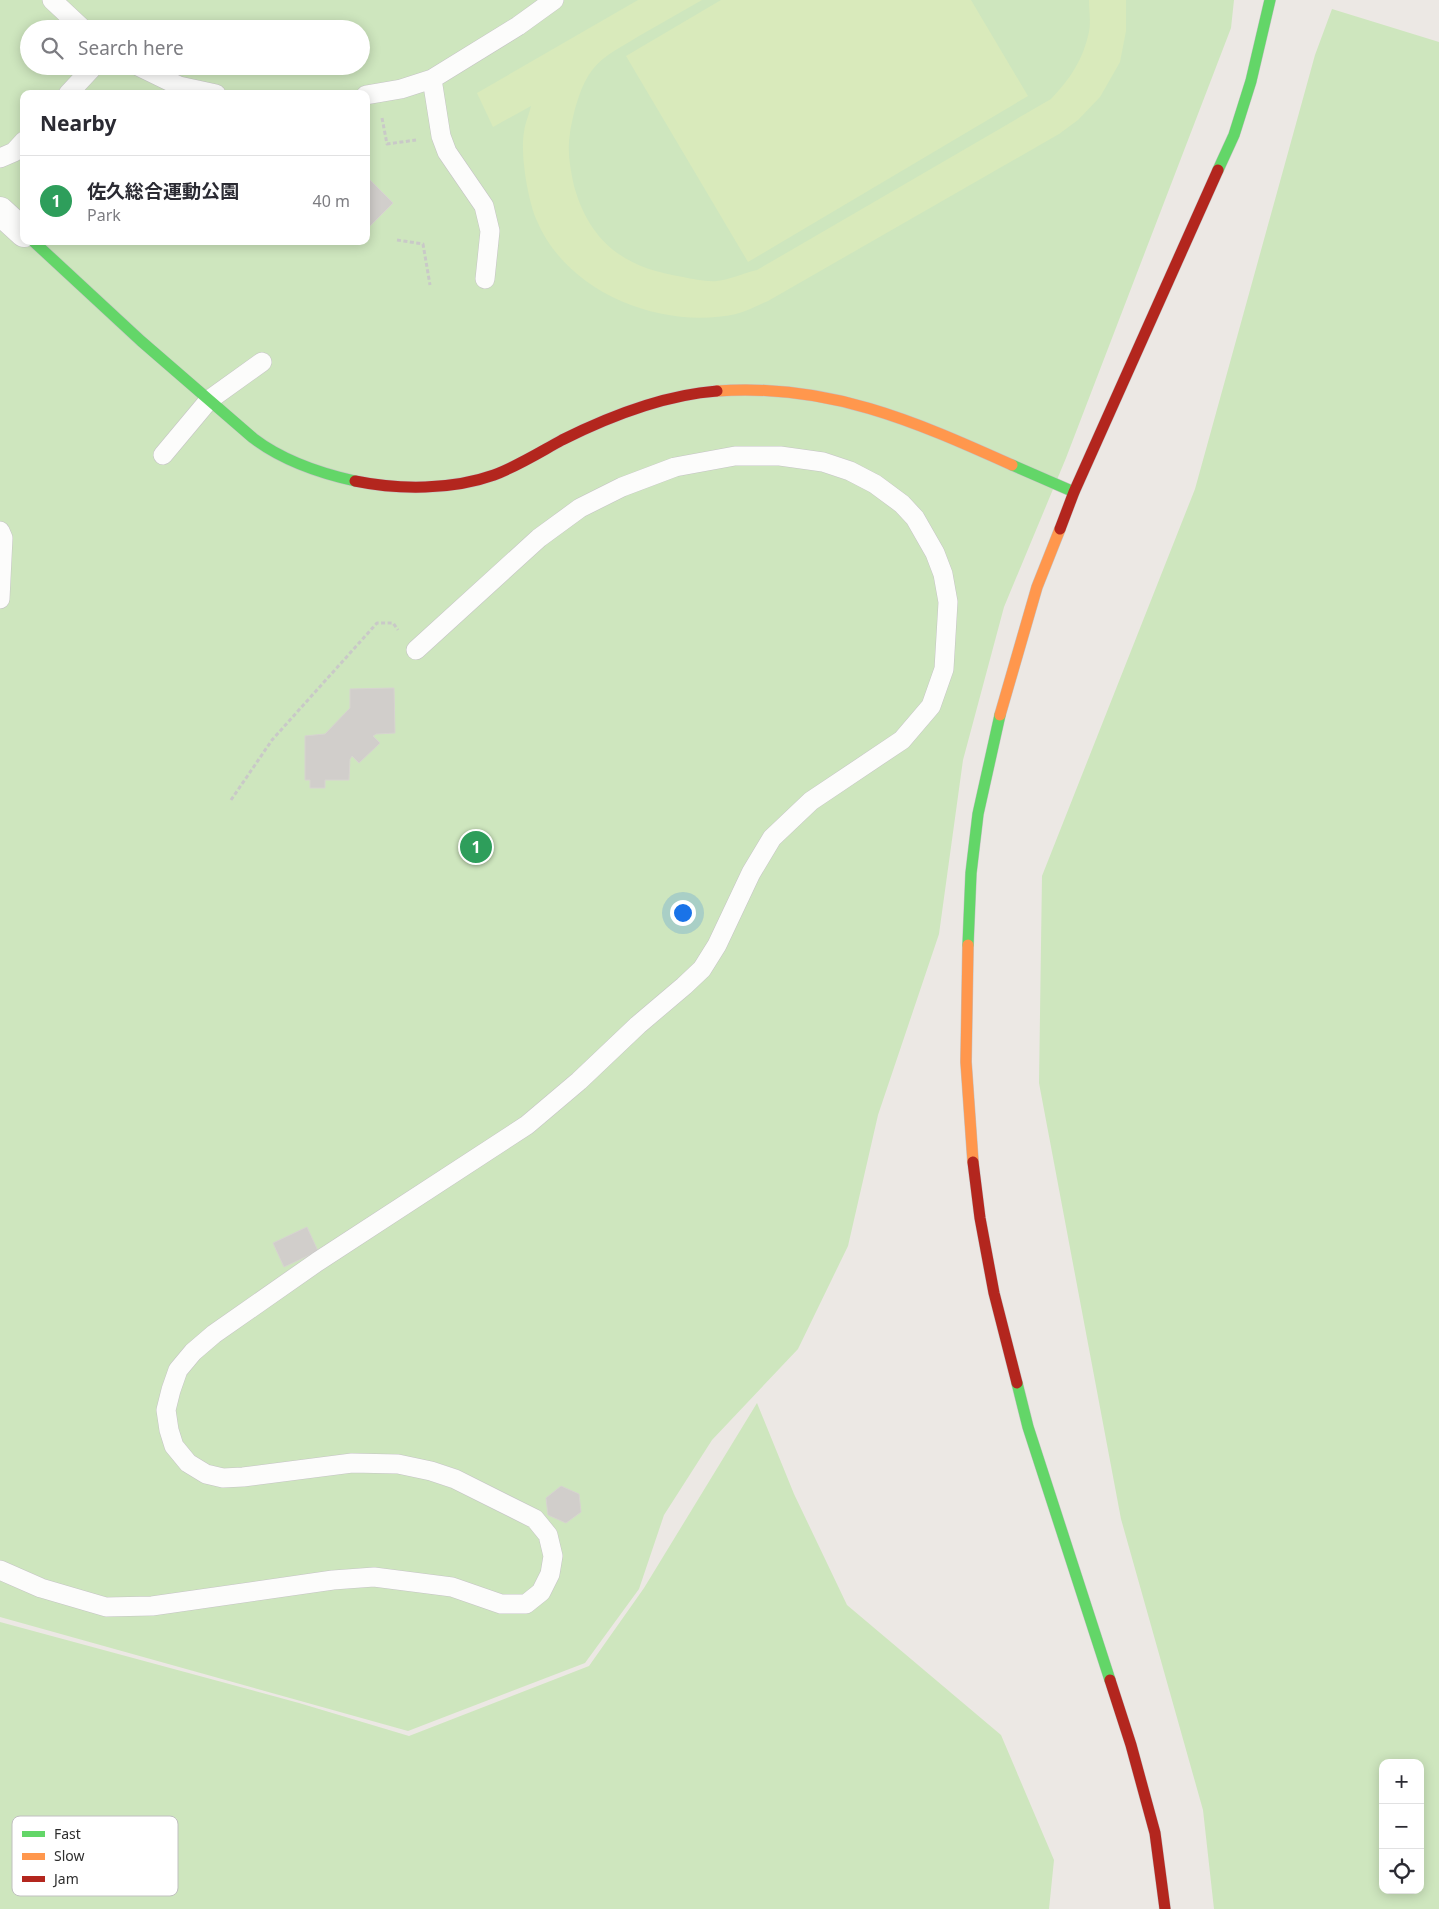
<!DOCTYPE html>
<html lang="en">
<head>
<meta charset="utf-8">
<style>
	:root { --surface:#fff; --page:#f7f7f7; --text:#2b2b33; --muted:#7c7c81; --line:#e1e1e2; --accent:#ea580c }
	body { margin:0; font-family:"Noto Sans","Noto Sans JP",sans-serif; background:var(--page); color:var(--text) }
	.controls { position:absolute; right:15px; bottom:15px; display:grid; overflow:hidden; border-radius:10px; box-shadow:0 2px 12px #0003 }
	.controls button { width:45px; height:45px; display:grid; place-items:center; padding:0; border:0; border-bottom:1px solid var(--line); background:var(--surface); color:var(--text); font:25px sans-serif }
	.you { position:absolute; left:682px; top:912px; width:18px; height:18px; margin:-12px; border:4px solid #fff; border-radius:50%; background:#1a73e8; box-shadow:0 0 0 8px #1a73e833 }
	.badge { display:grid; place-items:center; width:32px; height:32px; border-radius:50%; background:var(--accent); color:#fff; font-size:16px; font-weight:700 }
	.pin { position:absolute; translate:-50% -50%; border:2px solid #fff; box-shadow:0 1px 5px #0006 }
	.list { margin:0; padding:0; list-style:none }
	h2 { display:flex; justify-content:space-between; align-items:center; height:65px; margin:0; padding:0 20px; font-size:21px }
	h2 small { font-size:16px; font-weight:400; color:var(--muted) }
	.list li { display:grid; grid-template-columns:32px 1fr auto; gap:15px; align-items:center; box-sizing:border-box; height:90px; padding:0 20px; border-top:1px solid var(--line) }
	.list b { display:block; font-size:19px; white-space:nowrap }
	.list p { margin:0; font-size:16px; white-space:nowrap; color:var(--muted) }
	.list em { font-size:16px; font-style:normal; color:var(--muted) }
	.icon { flex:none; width:28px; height:28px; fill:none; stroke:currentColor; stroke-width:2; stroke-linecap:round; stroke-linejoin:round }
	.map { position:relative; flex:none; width:1439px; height:1909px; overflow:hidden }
	.search { position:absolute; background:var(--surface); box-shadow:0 2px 12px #0003; left:20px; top:20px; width:350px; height:55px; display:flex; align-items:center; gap:12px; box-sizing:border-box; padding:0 18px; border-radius:28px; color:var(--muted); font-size:19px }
	.panel { position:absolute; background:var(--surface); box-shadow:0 2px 12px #0003; left:20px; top:90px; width:350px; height:155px; border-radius:10px }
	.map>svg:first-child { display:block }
	.green { fill:#cee6be; fill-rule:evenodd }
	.pitch { fill:#d9eabb }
	.building { fill:#d1cecb; stroke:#d7d4d0 }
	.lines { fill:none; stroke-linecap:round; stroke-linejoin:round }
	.lane-casing { stroke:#c5c4c5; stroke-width:20 }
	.street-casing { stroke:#c5c4c5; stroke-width:29 }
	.fast-casing { stroke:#c5c4c5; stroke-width:12 }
	.slow-casing { stroke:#c5c4c5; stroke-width:12 }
	.jam-casing { stroke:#c5c4c5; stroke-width:12 }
	.path { stroke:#c9c9c8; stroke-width:3; stroke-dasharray:4 2.5; stroke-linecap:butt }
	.lane { stroke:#fcfcfb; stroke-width:19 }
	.street { stroke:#fcfcfb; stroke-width:28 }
	.fast { stroke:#63d668; stroke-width:11 }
	.slow { stroke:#ff974d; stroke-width:11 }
	.jam { stroke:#b3261e; stroke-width:11 }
	.key { fill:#fff; stroke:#c0c0c0; stroke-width:1 }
	.key-label { font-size:14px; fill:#2e2e2e }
</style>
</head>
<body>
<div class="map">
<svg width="1439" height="1909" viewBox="0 0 1439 1909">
	<rect width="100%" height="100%" fill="#ece8e4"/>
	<path class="green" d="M0 0H1234L1231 28 1066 458 1004 607 963 760 939 934 878 1115 848 1246 798 1349 712 1440 664 1515 639 1589 585 1663 408 1731 0 1617ZM29 29H361V66H29ZM24 94H366V241H24Z
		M1332 9 1439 42V1909H1214L1203 1810 1121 1519 1039 1083 1042 876 1195 489 1315 55ZM1383 1763H1420V1890H1383Z
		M757 1403 794 1494 847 1605 1001 1735 1054 1860 1049 1909H0V1622L299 1703 409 1736 589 1666 644 1588Z"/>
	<path class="pitch" d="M638 0H702C681 12 660 24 639 36 623 46 604 55 593 69 580 85 573 114 570 133 567 151 570 168 574 186 590 243 625 268 683 277 693 279 706 282 717 281 729 280 744 273 757 270L1051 99C1070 79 1083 60 1089 32 1091 22 1089 10 1089 0H1126V31L1120 62 1100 97 1078 120 1059 134 768 301C758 305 747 311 736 314 663 330 568 294 537 221 528 201 520 154 524 132 525 123 529 115 531 106L493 127 477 93Z
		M721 0H971L1028 96 748 262 626 56Z"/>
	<path class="building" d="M366 176 393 203 366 230Z
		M394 688 395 733 376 734 373 736 380 743 359 763 352 756 350 759 349 780H325V788H310V780H305V736L325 734 350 708V689Z
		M307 1227 318 1251 284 1267 273 1243Z
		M561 1486 579 1494 581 1512 566 1523 548 1515 546 1498Z"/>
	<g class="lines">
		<g class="lane-casing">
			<path id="lane" d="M52 0 83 29
				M138 66 179 86 216 94
				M432 79 441 136 447 152 484 206 490 231 485 279
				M68 94 94 66
				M366 95 401 89 432 79 518 26 554 0
				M0 158 14 152 24 141
				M163 455 209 400 262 362
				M0 531 3 538 0 599
				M0 1570 41 1588 106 1607 152 1606 333 1580 374 1577 452 1587 501 1604H526L541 1592 550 1574 553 1556 548 1535 535 1519 455 1479 431 1471 398 1464 352 1463 243 1477 223 1478 206 1474 188 1463 174 1446 169 1430 166 1410 171 1390 178 1370 193 1352 214 1334 317 1262 527 1125 579 1081 638 1025 684 986 702 969 717 945 751 873 772 838 811 801 902 740 931 706 944 669 948 602 943 574 935 553 915 518 902 504 875 484 850 471 823 462 780 456H735L675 467 622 487 580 508 539 538 416 650"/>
		</g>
		<g class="street-casing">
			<path id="street" d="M0 211 24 233"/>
		</g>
		<g class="fast-casing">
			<path id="fast" d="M1218 170 1234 135 1251 81 1270 0
				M33 241 141 341 253 438C283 461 319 473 355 481
				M1012 465 1074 492
				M968 945 971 873 978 814 1000 715
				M1017 1383 1028 1427 1110 1680"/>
		</g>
		<g class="slow-casing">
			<path id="slow" d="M717 391C828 383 914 421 1012 465
				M1000 715 1037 587 1060 529
				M968 945 966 1062 973 1162"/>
		</g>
		<g class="jam-casing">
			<path id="jam" d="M355 481C399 490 452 490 494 475 518 466 540 452 562 440 610 416 663 395 717 391
				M1060 529 1074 492 1218 170
				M973 1162 980 1218 994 1293 1017 1383
				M1110 1680 1131 1745 1155 1833 1165 1909"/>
		</g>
		<path class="path" d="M382 118 387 144 416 140
			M397 240 423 244 430 285
			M231 800 272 740 377 623H393L398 630"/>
		<use href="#lane" class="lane"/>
		<use href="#street" class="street"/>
		<use href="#fast" class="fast"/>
		<use href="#slow" class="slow"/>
		<use href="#jam" class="jam"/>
	</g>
	<rect x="12" y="1816" width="166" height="80" rx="8" class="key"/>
	<rect x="22" y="1831" width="23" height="6" fill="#63d668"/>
	<rect x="22" y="1853" width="23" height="7" fill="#ff974d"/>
	<rect x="22" y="1876" width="23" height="6" fill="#b3261e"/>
	<g class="key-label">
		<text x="54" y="1839">Fast</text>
		<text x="54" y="1861">Slow</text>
		<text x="54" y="1884">Jam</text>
	</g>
</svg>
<div class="controls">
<button>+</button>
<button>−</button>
<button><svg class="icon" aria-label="locate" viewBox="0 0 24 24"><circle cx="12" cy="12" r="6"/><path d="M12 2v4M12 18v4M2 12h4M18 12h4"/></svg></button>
</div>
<div class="you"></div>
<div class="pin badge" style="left:476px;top:847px;background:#2e9e5b">1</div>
<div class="search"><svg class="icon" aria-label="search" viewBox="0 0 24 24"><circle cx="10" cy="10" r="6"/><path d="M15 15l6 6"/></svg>Search here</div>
<section class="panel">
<h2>Nearby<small></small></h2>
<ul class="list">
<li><span class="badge" style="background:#2e9e5b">1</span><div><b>佐久総合運動公園</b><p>Park</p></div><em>40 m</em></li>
</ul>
</section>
</div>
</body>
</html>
